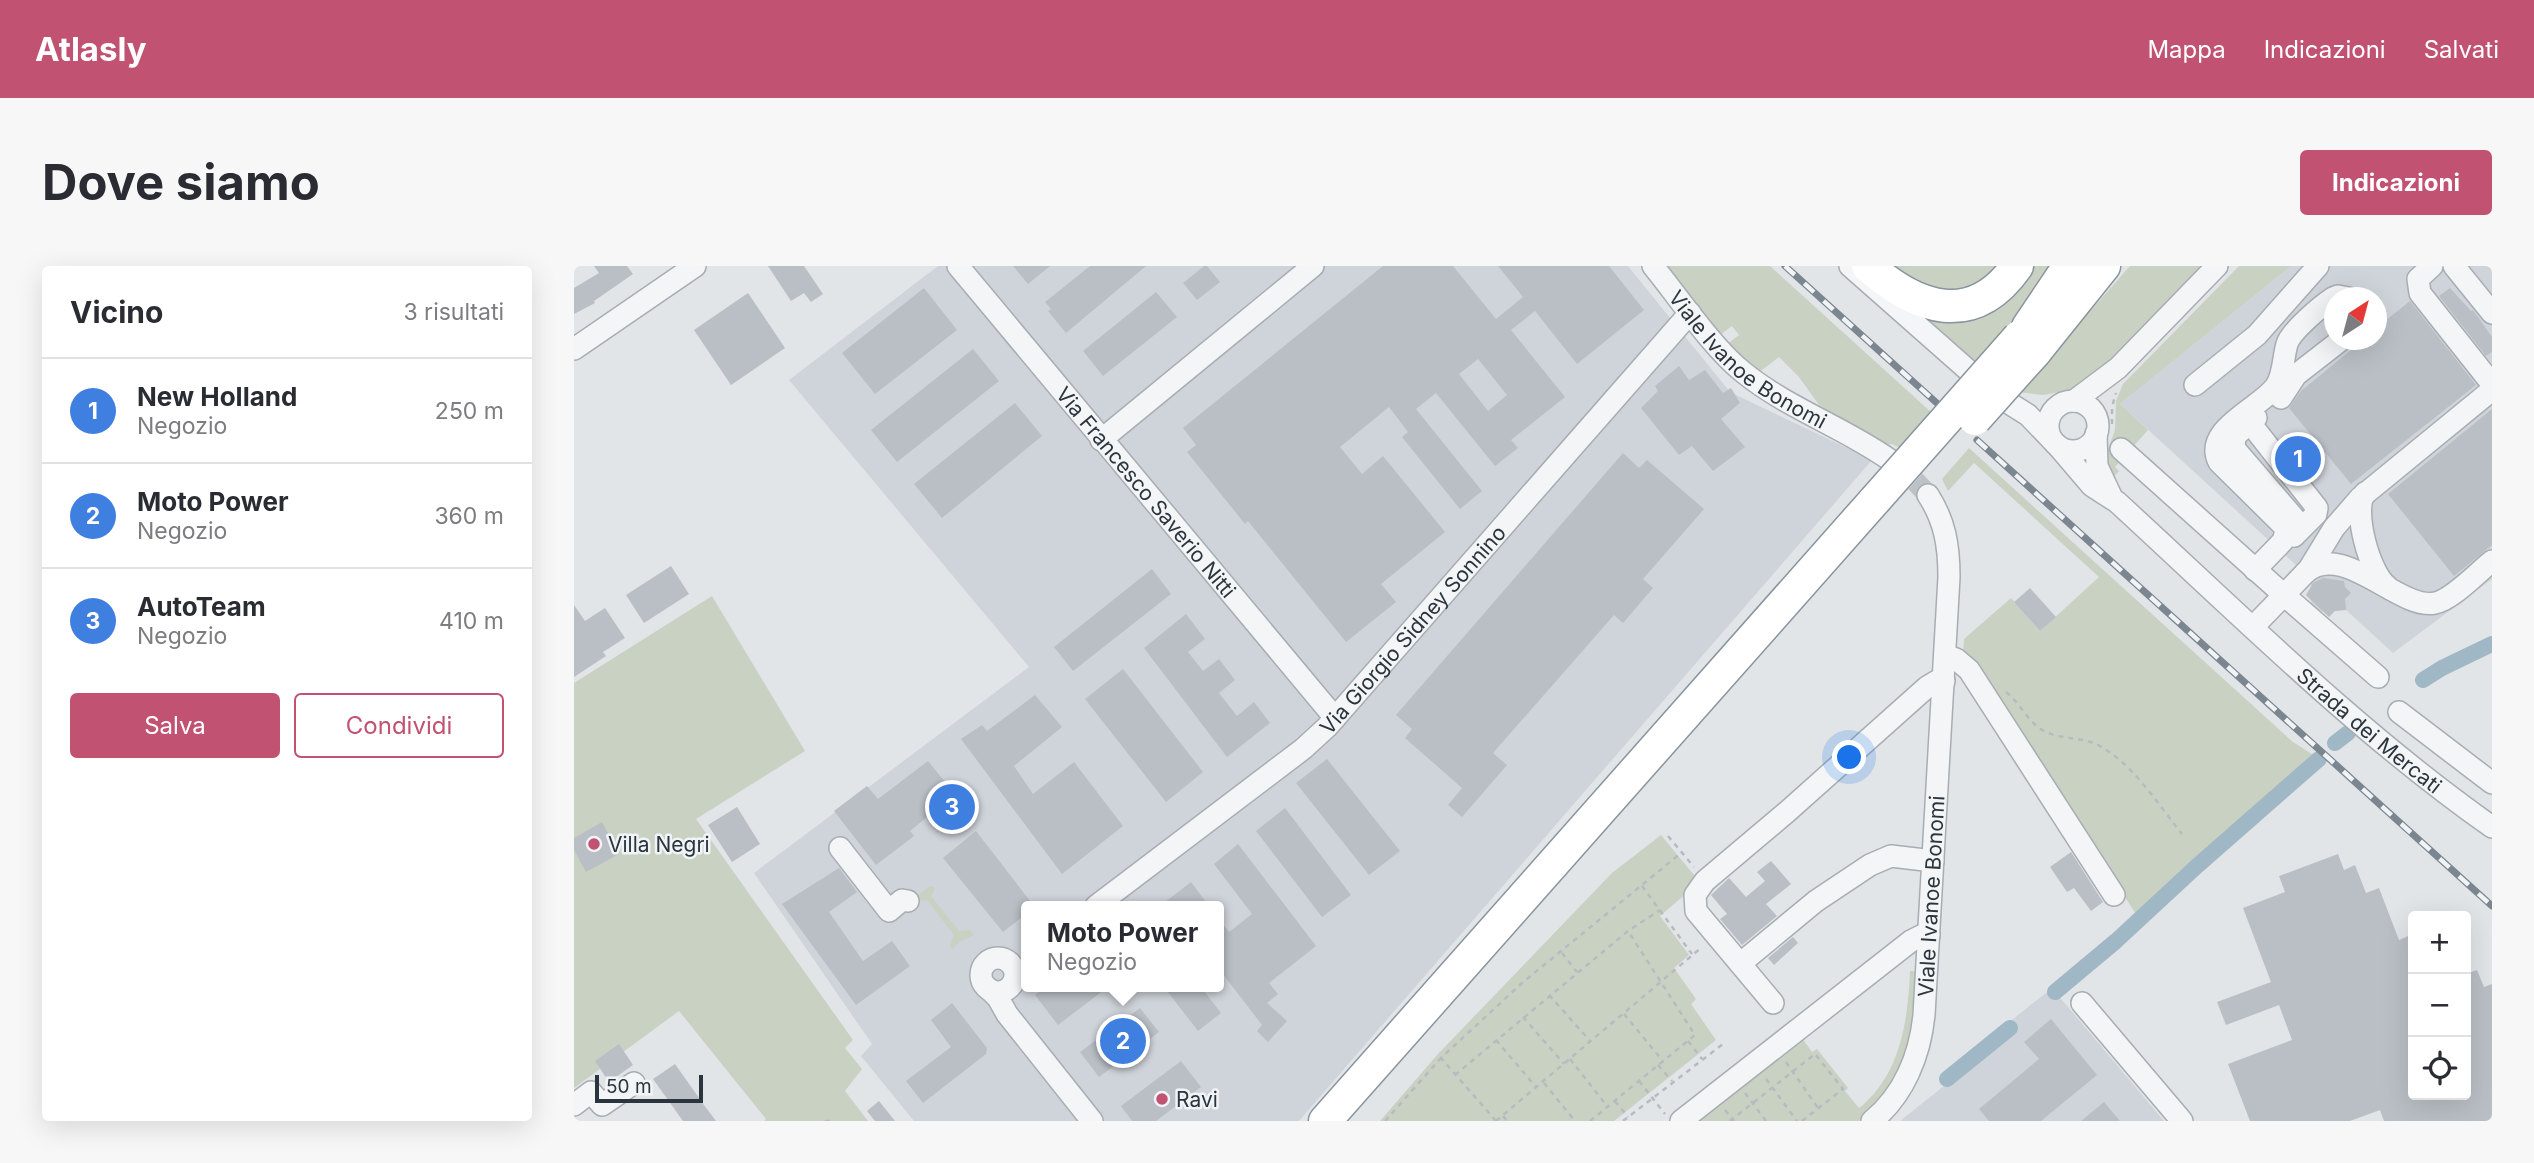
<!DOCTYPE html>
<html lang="it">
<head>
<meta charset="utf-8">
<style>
	:root { --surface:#fff; --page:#f7f7f7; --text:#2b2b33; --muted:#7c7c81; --line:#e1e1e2; --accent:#c15272 }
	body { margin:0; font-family:Inter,sans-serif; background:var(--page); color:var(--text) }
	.controls { position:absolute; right:21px; bottom:21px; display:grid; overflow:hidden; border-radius:7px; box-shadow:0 7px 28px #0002 }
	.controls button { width:63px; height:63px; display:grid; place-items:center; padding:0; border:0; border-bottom:2px solid var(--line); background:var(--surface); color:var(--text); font:35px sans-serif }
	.compass { position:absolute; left:1750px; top:21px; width:63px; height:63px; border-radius:50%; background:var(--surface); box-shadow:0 7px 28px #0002; rotate:36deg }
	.scale { position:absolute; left:21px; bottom:18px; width:108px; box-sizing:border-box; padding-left:7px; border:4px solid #2b353e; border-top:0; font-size:19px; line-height:24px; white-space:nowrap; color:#2b353e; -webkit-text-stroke:5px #f0f4f6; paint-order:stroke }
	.you { position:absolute; left:1276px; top:492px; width:24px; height:24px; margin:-18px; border:5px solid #fff; border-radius:50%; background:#1a73e8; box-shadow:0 0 0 10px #1a73e833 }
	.badge { display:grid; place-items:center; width:46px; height:46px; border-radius:50%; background:var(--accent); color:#fff; font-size:23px; font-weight:700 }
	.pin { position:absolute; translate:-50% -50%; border:4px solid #fff; box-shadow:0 2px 7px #0006 }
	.popup { position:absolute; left:447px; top:635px; width:203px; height:91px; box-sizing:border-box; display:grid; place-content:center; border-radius:7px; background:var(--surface); filter:drop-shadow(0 2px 5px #0005); font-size:23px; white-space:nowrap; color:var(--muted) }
	.popup b { font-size:26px; color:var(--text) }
	.popup::after { content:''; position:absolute; left:50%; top:100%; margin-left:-14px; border:14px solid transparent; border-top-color:var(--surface) }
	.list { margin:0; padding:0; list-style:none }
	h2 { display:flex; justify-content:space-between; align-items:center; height:91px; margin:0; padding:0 28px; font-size:30px }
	h2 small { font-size:23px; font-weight:400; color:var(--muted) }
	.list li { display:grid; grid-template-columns:46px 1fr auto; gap:21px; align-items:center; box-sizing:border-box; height:105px; padding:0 28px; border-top:2px solid var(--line) }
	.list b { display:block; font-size:26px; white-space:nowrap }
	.list p { margin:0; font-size:23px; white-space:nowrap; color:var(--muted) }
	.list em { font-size:23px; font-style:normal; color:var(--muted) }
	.actions { display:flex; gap:14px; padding:21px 28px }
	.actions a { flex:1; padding:16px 0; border:2px solid var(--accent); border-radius:7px; text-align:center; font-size:24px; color:var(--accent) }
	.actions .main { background:var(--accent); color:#fff }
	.icon { flex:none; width:38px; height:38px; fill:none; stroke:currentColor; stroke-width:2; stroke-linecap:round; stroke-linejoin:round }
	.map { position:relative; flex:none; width:1918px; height:855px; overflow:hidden; border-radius:7px }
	header { display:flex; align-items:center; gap:42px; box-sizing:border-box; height:98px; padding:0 35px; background:var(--accent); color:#fff }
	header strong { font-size:33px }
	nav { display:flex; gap:38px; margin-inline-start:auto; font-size:24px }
	.intro { display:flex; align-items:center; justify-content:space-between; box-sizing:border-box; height:168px; padding:0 42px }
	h1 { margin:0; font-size:49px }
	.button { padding:18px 32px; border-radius:7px; background:var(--accent); color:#fff; font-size:24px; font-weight:700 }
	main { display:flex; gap:42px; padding:0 42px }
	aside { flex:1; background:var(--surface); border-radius:7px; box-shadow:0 7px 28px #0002 }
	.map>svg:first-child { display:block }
	.built { fill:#cfd4da; fill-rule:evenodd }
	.green { fill:#c9d1c3 }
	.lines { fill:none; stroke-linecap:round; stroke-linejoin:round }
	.canal { stroke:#a0b7c5; stroke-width:16 }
	.building { fill:#b9bfc5; fill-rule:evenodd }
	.minor-tunnel { stroke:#bdc2c6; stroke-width:21; stroke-dasharray:21 10; stroke-linecap:butt }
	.minor-casing { stroke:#a7adb2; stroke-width:24 }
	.highway-casing { stroke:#8a949e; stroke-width:35 }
	.path { stroke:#b7bbc0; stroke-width:2.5; stroke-dasharray:5 5; stroke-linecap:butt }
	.minor { stroke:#f3f5f7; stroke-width:21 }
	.highway { stroke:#fff; stroke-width:32 }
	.rail-casing { stroke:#7c8690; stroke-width:7 }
	.rail { stroke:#f0f4f6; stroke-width:4.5; stroke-dasharray:13; stroke-linecap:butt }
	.highway-bridge-casing { stroke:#8a949e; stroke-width:35; stroke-linecap:butt }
	.highway-bridge { stroke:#fff; stroke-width:32 }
	.poi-dot { fill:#c15272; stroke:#f0f4f6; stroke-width:2.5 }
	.labels { text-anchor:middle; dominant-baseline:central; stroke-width:5; stroke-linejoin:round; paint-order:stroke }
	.street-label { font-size:21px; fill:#2b353e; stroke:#f0f4f6 }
	.poi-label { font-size:21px; fill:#2b353e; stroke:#f0f4f6; text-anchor:start }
</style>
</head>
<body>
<header>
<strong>Atlasly</strong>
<nav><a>Mappa</a><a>Indicazioni</a><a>Salvati</a></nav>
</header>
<div class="intro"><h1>Dove siamo</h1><a class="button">Indicazioni</a></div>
<main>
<aside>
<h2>Vicino<small>3 risultati</small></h2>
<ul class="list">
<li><span class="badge" style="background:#3f7fe0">1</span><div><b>New Holland</b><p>Negozio</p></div><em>250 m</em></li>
<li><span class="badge" style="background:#3f7fe0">2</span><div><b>Moto Power</b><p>Negozio</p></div><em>360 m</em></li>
<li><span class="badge" style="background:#3f7fe0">3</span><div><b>AutoTeam</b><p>Negozio</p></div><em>410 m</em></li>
</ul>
<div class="actions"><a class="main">Salva</a><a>Condividi</a></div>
</aside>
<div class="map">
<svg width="1918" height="855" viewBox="0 0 1918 855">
	<rect width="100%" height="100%" fill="#e1e5e8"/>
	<path class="built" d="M364 0H1054L1156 126 1298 194 725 855H340L287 790 298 778 180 607 455 401 215 114ZM453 640H645V721H453Z
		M1717 0H1918V313L1819 387 1772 344 1738 346 1737 335 1732 329 1737 323 1736 312 1546 138ZM1760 32H1802V74H1760Z
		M1478 722 1590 855H1326L1375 816 1369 809Z"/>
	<path class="green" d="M1090 0H1196L1358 147 1326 182 1318 178 1310 179 1245 139 1225 111 1205 91 1184 107 1153 78 1165 69 1158 60 1146 69Z
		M1306 0H1434L1380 33Z
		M1452 0H1487L1403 96 1339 43Z
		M1556 0H1630L1525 110 1502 123 1469 129 1445 126Z
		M1665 0H1717L1546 138 1574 164 1541 201 1545 205 1539 212 1533 198V186L1541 164 1542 135 1549 118Z
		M1395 182 1719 476 1741 490 1562 648 1389 387 1390 373 1437 332 1466 365 1525 311 1400 197 1374 225 1368 213Z
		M138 330 231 485 122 553 279 774 271 782 288 803 271 825 294 855H190L192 853 105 745 0 822V417Z
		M1087 569 1124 614 1114 626 1086 650 1115 689 1100 702 1122 733 1117 738 1142 774 1040 855H806L864 788 1038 607Z
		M356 620 361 622 357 630 385 665 396 664 400 669 385 676 379 683 376 680 380 669 353 634 343 635V630Z
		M1336 705H1345C1341 760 1332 819 1285 855H1122L1228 772 1238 786 1243 783 1274 822 1271 825 1285 842C1326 810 1334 755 1336 705Z"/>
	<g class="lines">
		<path class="canal" d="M1849 414 1868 402 1918 378
			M1761 477 1774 467
			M1481 726 1542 675 1623 600 1745 493
			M1373 813 1436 762"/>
	</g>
	<path class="building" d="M20 0H53L59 8 20 35 21 37 0 48V22L25 7Z
		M194 0H230L249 28 237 36 230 27 217 35Z
		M439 0H476L454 18Z
		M516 0H572L492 67 474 45 477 43 471 36Z
		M630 0H633L646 16 623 34 609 17Z
		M809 0H879L922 53 949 31 924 0H1035L1070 44 1003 98 961 45 937 64 991 131 937 174 944 182 921 200 862 127 842 143 908 225 886 243 828 171 834 166 815 141 766 181 788 208 809 190 871 266 807 318 822 336 772 376 674 255 671 258 613 186 622 179 609 162ZM904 93 933 129 914 145 885 108Z
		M350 22 383 64 301 128 268 87Z
		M1876 22 1897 45 1899 44 1918 71V86L1912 90 1865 30Z
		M582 26 603 51 529 110 509 85Z
		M174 27 211 82 157 119 120 64Z
		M1836 35 1902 119 1777 218 1715 142 1727 125 1789 74H1802V62Z
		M399 83 425 115 323 196 297 164Z
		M1105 100 1115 114 1131 104 1149 127 1157 122 1166 137 1147 153 1171 181 1139 205 1118 180 1105 189 1067 142 1084 125 1081 120Z
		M441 137 468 170 368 252 340 218Z
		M1918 143V279L1880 310 1814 228Z
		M1049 187 1065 202 1073 194 1130 243 1069 313 1079 322 1049 357 1040 349 919 487 933 499 888 551 874 539 888 522 831 472 838 463 822 449Z
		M97 300 115 328 70 357 52 329Z
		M578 303 597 328 499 405 480 381Z
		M1749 312 1770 315 1771 321 1777 327 1771 333 1772 344 1761 345 1755 351 1732 329 1739 317Z
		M1456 322 1482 351 1466 365 1440 336Z
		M0 339 11 355 31 342 51 372 29 386 32 390 0 411Z
		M612 348 631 373 614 386 629 405 645 393 661 414 645 427 663 450 680 436 696 457 653 491 570 382Z
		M549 403 629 506 592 536 511 433Z
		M461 429 488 461 440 500 459 528 500 496 549 560 488 608 387 473 408 459 413 465Z
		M753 493 826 585 795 609 722 517Z
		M354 495 381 528 336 565 340 570 302 599 260 545 293 520 304 533Z
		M163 541 186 578 158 596 134 559Z
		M711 542 777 629 748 651 682 565Z
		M28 556 45 588 12 606 0 584V572Z
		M402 565 460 640H453V647L429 666 369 592Z
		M664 578 742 680 695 717 704 728 693 737 713 755 694 776 683 765 688 759 645 703V653L655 666 678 648 640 598Z
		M1497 586 1529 636 1517 645 1500 622 1493 626 1476 601Z
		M1764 588 1770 604 1781 599 1792 627 1805 622 1825 674 1839 668V829H1892V708L1903 704 1910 721 1918 718V855H1810L1806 844 1776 855H1676L1654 798 1718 774 1705 739 1652 759 1643 736 1697 716 1669 642 1711 626 1705 610Z
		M1197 595 1217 618 1192 638 1203 650 1168 679 1146 653 1153 648 1137 629 1155 612 1172 631 1191 615 1183 606Z
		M265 602 283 626 255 646 289 695 318 675 336 700 282 739 208 638Z
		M617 616 635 640H586Z
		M1219 671 1224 677 1200 699 1194 692Z
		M472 721H534L484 759 461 729Z
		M590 721H627L647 747 624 765Z
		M378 737 413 782 412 788 349 837 332 815 377 781 357 754Z
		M566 742 585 766 525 811 506 786Z
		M1477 753 1523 809 1467 855H1415L1405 843 1465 793 1450 776Z
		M45 778 59 799 35 816 21 795Z
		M607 795 627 821 582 855H558L547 840Z
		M101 798 130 839 142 855H109L79 813Z
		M305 835 321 855H301L293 845Z
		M1530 836 1546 855H1507Z"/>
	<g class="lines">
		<path class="minor-tunnel" d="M1318 195 1342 216 1354 229"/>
		<g class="minor-casing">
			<g id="minor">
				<path id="s1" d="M384 0 761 452"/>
				<path id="s2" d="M1079 0C1105 32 1138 81 1169 106 1213 142 1269 161 1316 194"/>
				<path d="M1276 0 1395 105"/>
				<path d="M1858 0 1844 13 1846 27 1918 118"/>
				<path d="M1880 0 1918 47"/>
				<path d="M0 83 121 0"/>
				<path d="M1621 119 1683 69 1744 0"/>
				<path d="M1707 132 1722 109 1767 74"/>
				<path d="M1500 135 1544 102 1643 0"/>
				<circle cx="1499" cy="160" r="25"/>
				<path d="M1435 137 1454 149 1478 174"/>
				<path d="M1682 152 1679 156 1680 162 1743 242 1742 248 1720 270"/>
				<path d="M1677 156 1661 170 1660 182 1727 260"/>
				<path d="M1522 168 1523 200 1537 230"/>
				<path d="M527 174 739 0"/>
				<path id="s3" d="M1483 179 1518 220 1543 236C1665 348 1783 466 1918 561"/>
				<path d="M1547 183 1710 329 1735 303 1760 262 1786 232 1918 124"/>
				<path d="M1791 227C1778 244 1796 308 1813 320"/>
				<path d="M1720 270 1645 196C1628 163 1687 142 1702 120 1710 108 1709 91 1713 78 1717 65 1747 40 1759 32L1764 30 1775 32"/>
				<path d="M1681 304 1709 275 1712 265 1710 260"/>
				<path d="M1731 307C1768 273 1826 345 1861 337 1878 334 1904 306 1918 295"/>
				<path d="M1679 361 1710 329 1804 411"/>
				<path d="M1371 389 1382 393 1395 404 1540 629"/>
				<path d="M1825 446 1918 517"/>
				<path d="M266 582 315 645 328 634 334 635"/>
				<path id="s4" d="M522 640 729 483 753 461 1116 47"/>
				<circle cx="424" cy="709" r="17"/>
				<path d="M1167 697 1242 635 1296 599 1317 590 1359 595"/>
				<path d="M414 722 424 732 433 748 518 855"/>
				<path d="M1199 737 1122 645 1121 629 1131 615 1214 545 1353 421 1363 415H1370"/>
				<path d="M1508 737 1608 855"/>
				<path d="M0 839 17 826 28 839 60 817"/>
				<path d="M1107 855 1337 675 1347 670 1355 669"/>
				<path id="s5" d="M1298 855C1330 829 1346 789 1350 749L1375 311C1375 280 1371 255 1354 229"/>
			</g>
		</g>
		<g class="highway-casing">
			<path id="highway" d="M1294 0C1343 43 1399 63 1443 0
				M1454 61 1495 0
				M1461 86 1530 0
				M751 855 1301 234"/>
		</g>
		<path class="path" d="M1538 158V141L1542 127
			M1432 426C1445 436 1452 452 1465 462 1482 474 1504 470 1522 478 1558 496 1583 537 1608 568
			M1094 570 1120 601
			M1068 620 1118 688
			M988 687 1003 706
			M975 729 1017 776
			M1050 748 1088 794
			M949 751 990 798
			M922 774 962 821
			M1114 775 1128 793
			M996 793 1033 840
			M1212 796 1244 842
			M1084 799 1098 815
			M881 809 1054 665 1086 644
			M1192 813 1223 855
			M1065 815 1091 848
			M970 817 1001 855
			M1171 827 1192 855
			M1041 835 1054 851
			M1151 844 1160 855
			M929 850 933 855
			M251 855H257
			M811 855 867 792
			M922 855 867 792 948 717 1107 587
			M922 855 1128 681
			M1016 855 1121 769 1054 665
			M1049 855 1149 778
			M1156 855 1241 788 1269 823 1228 855"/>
		<use href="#minor" class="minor"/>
		<use href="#highway" class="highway"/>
		<g class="rail-casing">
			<path id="rail" d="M1211 0 1365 139
				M1403 174 1918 640"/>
		</g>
		<use href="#rail" class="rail"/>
		<g class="highway-bridge-casing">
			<path id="highway-bridge" d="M1401 153 1461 86
				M1301 234 1445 71"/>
		</g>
		<use href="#highway-bridge" class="highway-bridge"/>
	</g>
	<g class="poi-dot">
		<circle cx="20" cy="578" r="7"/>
		<circle cx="588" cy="833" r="7"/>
	</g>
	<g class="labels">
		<g class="street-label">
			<text stroke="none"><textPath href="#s2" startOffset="135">Viale Ivanoe Bonomi</textPath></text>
			<text stroke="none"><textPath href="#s1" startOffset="294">Via Francesco Saverio Nitti</textPath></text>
			<text stroke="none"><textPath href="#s4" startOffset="422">Via Giorgio Sidney Sonnino</textPath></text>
			<text stroke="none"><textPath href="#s3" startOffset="424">Strada dei Mercati</textPath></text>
			<text stroke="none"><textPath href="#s5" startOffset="240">Viale Ivanoe Bonomi</textPath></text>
		</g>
		<g class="poi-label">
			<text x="34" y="578">Villa Negri</text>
			<text x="602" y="833">Ravi</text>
		</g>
	</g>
</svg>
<div class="controls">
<button>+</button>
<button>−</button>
<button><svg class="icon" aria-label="locate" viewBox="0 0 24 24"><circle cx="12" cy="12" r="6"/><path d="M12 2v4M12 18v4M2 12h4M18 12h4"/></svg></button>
</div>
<svg class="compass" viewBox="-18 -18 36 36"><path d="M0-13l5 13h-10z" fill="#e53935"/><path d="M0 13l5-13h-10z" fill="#7c7c81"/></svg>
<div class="scale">50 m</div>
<div class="you"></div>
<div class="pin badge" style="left:1724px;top:193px;background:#3f7fe0">1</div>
<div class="pin badge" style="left:549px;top:775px;background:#3f7fe0">2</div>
<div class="popup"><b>Moto Power</b>Negozio</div>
<div class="pin badge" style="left:378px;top:541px;background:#3f7fe0">3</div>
</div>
</main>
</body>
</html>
